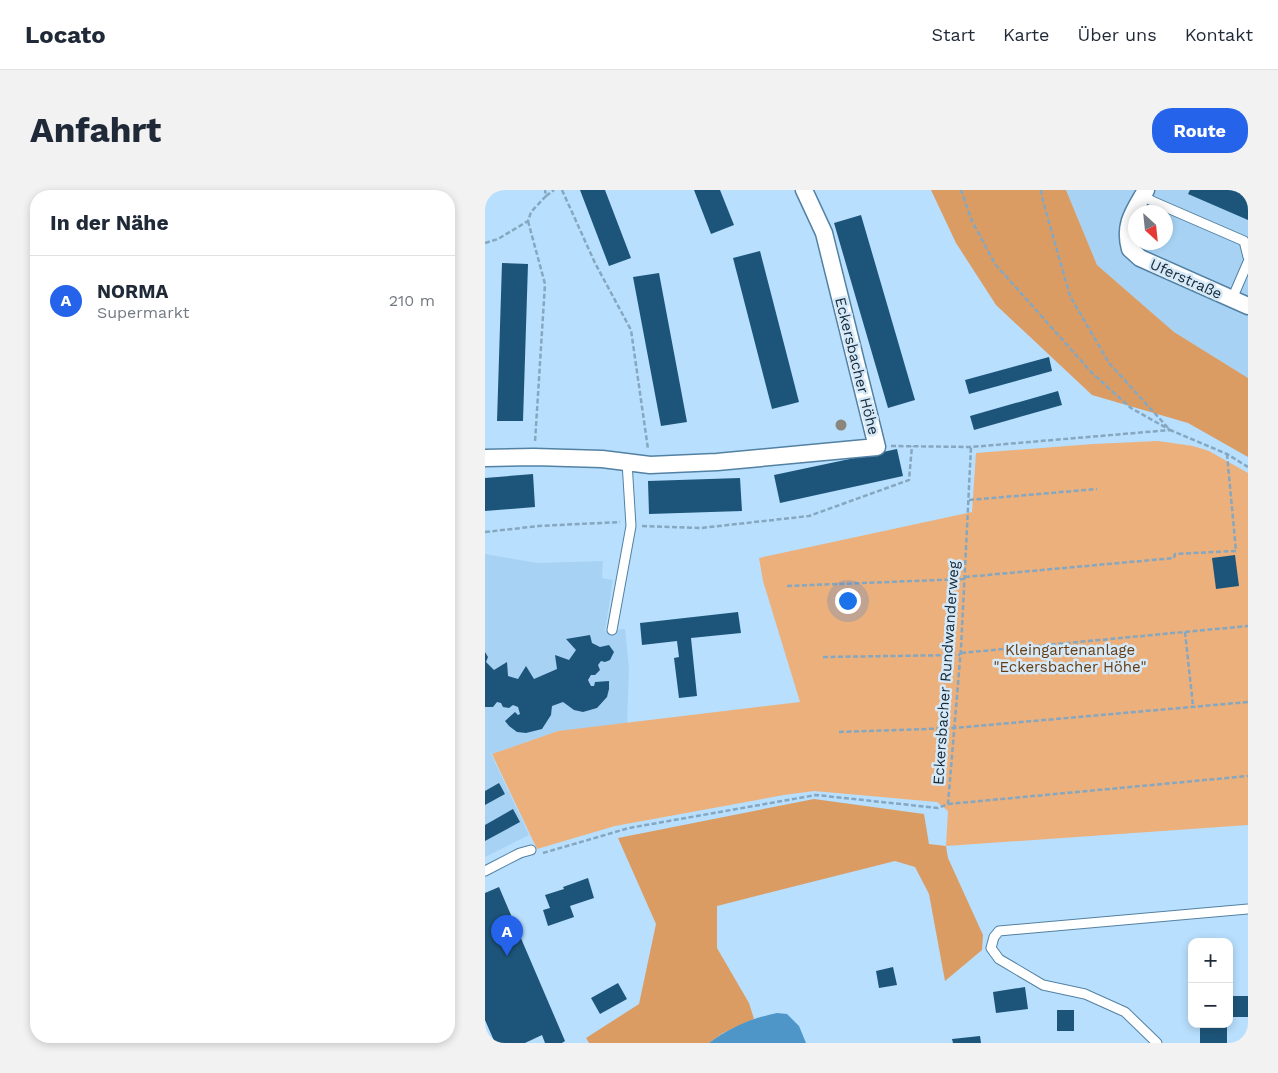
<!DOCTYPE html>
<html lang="de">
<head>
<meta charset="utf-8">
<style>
	:root { --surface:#fff; --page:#f2f2f3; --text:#1f2937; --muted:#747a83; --line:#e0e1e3; --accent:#2563eb }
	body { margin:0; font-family:"Work Sans",sans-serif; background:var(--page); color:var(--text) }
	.controls { position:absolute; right:15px; bottom:15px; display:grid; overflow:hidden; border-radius:10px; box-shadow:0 2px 8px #0003 }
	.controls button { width:45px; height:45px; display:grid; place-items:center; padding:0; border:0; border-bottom:1px solid var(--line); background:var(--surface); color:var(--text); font:25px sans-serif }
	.compass { position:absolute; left:643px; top:15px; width:45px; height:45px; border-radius:50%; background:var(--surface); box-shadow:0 2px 8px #0003; rotate:153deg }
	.you { position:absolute; left:362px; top:410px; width:18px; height:18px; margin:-12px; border:4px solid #fff; border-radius:50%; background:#1a73e8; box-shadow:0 0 0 8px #1a73e833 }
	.badge { display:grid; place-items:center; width:32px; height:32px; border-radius:50%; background:var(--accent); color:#fff; font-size:16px; font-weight:700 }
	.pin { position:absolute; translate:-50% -41px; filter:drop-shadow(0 1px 2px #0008) }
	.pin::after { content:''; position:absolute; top:26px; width:18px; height:15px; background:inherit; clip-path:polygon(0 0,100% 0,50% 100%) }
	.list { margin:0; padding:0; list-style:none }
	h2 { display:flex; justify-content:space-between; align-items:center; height:65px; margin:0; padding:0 20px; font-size:21px }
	h2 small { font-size:16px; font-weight:400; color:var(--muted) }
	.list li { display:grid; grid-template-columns:32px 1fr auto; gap:15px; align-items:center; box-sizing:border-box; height:90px; padding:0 20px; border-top:1px solid var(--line) }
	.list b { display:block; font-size:19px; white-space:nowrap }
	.list p { margin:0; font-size:16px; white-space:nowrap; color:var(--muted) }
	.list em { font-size:16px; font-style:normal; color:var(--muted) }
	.map { position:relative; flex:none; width:763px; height:853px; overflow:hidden; border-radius:20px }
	header { display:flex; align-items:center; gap:30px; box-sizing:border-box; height:70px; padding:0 25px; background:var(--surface); border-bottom:1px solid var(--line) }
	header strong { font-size:24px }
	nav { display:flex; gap:28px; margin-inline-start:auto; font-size:18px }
	.intro { display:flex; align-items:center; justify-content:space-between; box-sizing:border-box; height:120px; padding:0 30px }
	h1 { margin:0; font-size:35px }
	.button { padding:12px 22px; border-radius:20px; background:var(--accent); color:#fff; font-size:18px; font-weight:700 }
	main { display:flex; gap:30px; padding:0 30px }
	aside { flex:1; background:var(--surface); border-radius:20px; box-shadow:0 2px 8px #0003 }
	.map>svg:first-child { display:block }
	.built { fill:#a7d2f3; fill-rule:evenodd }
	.green { fill:#ecb07c }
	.forest { fill:#db9c64 }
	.water { fill:#4e95c8 }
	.building { fill:#1d557a }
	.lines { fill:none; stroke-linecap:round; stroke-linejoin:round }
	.service-casing { stroke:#5281a3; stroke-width:11 }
	.minor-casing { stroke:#5281a3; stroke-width:19 }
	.path { stroke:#86a7c0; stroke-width:2.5; stroke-dasharray:5 2.5; stroke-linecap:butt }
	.service { stroke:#fff; stroke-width:9 }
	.minor { stroke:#fff; stroke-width:16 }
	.tree { fill:#8b867b }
	.labels { text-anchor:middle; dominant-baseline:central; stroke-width:5; stroke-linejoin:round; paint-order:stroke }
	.street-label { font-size:15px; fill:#152836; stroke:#d6e9f8 }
	.park-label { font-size:15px; fill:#673d11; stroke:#d6e9f8 }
</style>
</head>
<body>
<header>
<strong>Locato</strong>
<nav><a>Start</a><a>Karte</a><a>Über uns</a><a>Kontakt</a></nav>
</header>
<div class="intro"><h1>Anfahrt</h1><a class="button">Route</a></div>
<main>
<aside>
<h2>In der Nähe<small></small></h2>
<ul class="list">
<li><span class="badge">A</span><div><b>NORMA</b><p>Supermarkt</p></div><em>210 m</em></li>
</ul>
</aside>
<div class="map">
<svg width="763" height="853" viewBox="0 0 763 853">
	<rect width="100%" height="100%" fill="#b8dffd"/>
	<path class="built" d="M581 0H763V188L689 142 612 75ZM650 22H680V52H650Z
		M0 364 52 373 118 371 117 388 128 390 120 441 140 439 144 479 142 536 73 541 7 564 5 562 44 645 0 667Z"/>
	<path class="green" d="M673 251 708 256 724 261 763 283V635L461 656 463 621 452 612 329 601 299 605 130 636 52 659 7 564 73 541 315 512 278 391 274 368 487 322 491 263 608 254Z"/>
	<path class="forest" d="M446 0H581L612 75 689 142 763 188V267L703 233 607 205 511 115 471 53Z
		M329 609 439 624 444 654 461 656 463 668 498 745 497 760 460 791 444 704 430 677 410 671 232 716V758L264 813 269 829 238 843 224 853H104L101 848 154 814 171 734 133 648Z"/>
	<path class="water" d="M292 823 302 824 314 836 321 853H224C244 838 267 828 292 823Z"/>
	<path class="building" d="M95 0H120L146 68 124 76Z
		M209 0H235L249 35 226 44Z
		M705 0H763V30L703 4Z
		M376 25 430 210 403 218 349 33Z
		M275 61 314 212 287 219 248 68Z
		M17 73 43 74 38 231H12Z
		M174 83 202 232 176 236 148 87Z
		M564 167 567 181 484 204 480 190Z
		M573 201 577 215 489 240 485 226Z
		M412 259 418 286 295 313 289 285Z
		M48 284 50 317 0 321V288Z
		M255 288 257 321 164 324 163 291Z
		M750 365 754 396 731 399 727 368Z
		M253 422 256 443 206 448 212 506 194 508 189 468 194 467 192 451 157 455 155 433Z
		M105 445 107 453 115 457 124 455 129 462 125 470 120 472 116 471 113 475 115 480 110 485H106L103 490 106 496H109L110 492 124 491V499L122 507 112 518 98 522 89 520 78 512 67 516 66 525 57 539 41 543 32 542 24 536 20 531 30 522 33 525 35 524 33 517 28 515 24 518 18 517 16 513 12 512 8 517H0V462L3 467 1 472 9 480 22 472 23 486 33 489 41 476 49 489 72 479 70 465 84 470 91 460 81 449Z
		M14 593 20 604 0 615V601Z
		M28 619 35 632 0 651V635Z
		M103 688 109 708 85 716 89 727 63 736 58 720 65 718 60 705 79 699 78 697Z
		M14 697 80 851 77 853H60L57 845 40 853H10L0 830V703Z
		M408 777 412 795 394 798 391 781Z
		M133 793 142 809 115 824 106 808Z
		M540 797 543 819 511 823 508 802Z
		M744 806H763V827H744Z
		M572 820H589V841H572Z
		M715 834H742V853H715Z
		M495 846 496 853H468L467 849Z"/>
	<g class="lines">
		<g class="service-casing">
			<path id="service" d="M658 6 669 12 759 51 763 67
				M747 109 763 72
				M127 440 146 336 142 272
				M0 681 35 663 46 660
				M672 853 640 822 600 804 558 795 514 769 506 758 509 747 514 741 763 719"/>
		</g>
		<g class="minor-casing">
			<path id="minor" d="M661 0C649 21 638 34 645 59L655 68 763 116
				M0 268 49 267 117 269 165 275 232 272 392 257 339 43 319 0"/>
		</g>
		<path class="path" d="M77 0 110 73 146 140 163 259
			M556 0 558 11 585 106 624 173 685 240 742 264 763 277
			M61 6 69 0
			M43 31 60 94 50 252
			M0 53 13 49 43 31 46 22 61 6 60 0
			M406 256 486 257 685 240 646 218 608 184 510 74 487 31 476 0
			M484 310 612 299
			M157 336 216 338 324 326 424 290 427 256
			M0 342 54 336 135 332
			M480 387 689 368 690 364 751 361 742 264
			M302 396 479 389
			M700 442 708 516
			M476 463 763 436
			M338 467 475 465
			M354 542 469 538 763 512
			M463 614 763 586
			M58 663 144 638 331 605 453 618 463 614 476 458 486 257"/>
		<use href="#service" class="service"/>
		<use href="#minor" class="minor"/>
	</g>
	<circle class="tree" cx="356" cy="235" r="5.5"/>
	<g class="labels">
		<g class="street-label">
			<text transform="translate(701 89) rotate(24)">Uferstraße</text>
			<text transform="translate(372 176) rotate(76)">Eckersbacher Höhe</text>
			<text transform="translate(461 483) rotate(-86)">Eckersbacher Rundwanderweg</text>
		</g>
		<g class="park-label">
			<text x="585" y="460">Kleingartenanlage<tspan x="585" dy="17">"Eckersbacher Höhe"</tspan></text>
		</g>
	</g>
</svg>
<div class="controls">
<button>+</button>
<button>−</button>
</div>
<svg class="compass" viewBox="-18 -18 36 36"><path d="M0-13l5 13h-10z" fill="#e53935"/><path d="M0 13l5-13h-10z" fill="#747a83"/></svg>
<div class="you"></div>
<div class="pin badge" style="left:22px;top:766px">A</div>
</div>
</main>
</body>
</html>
